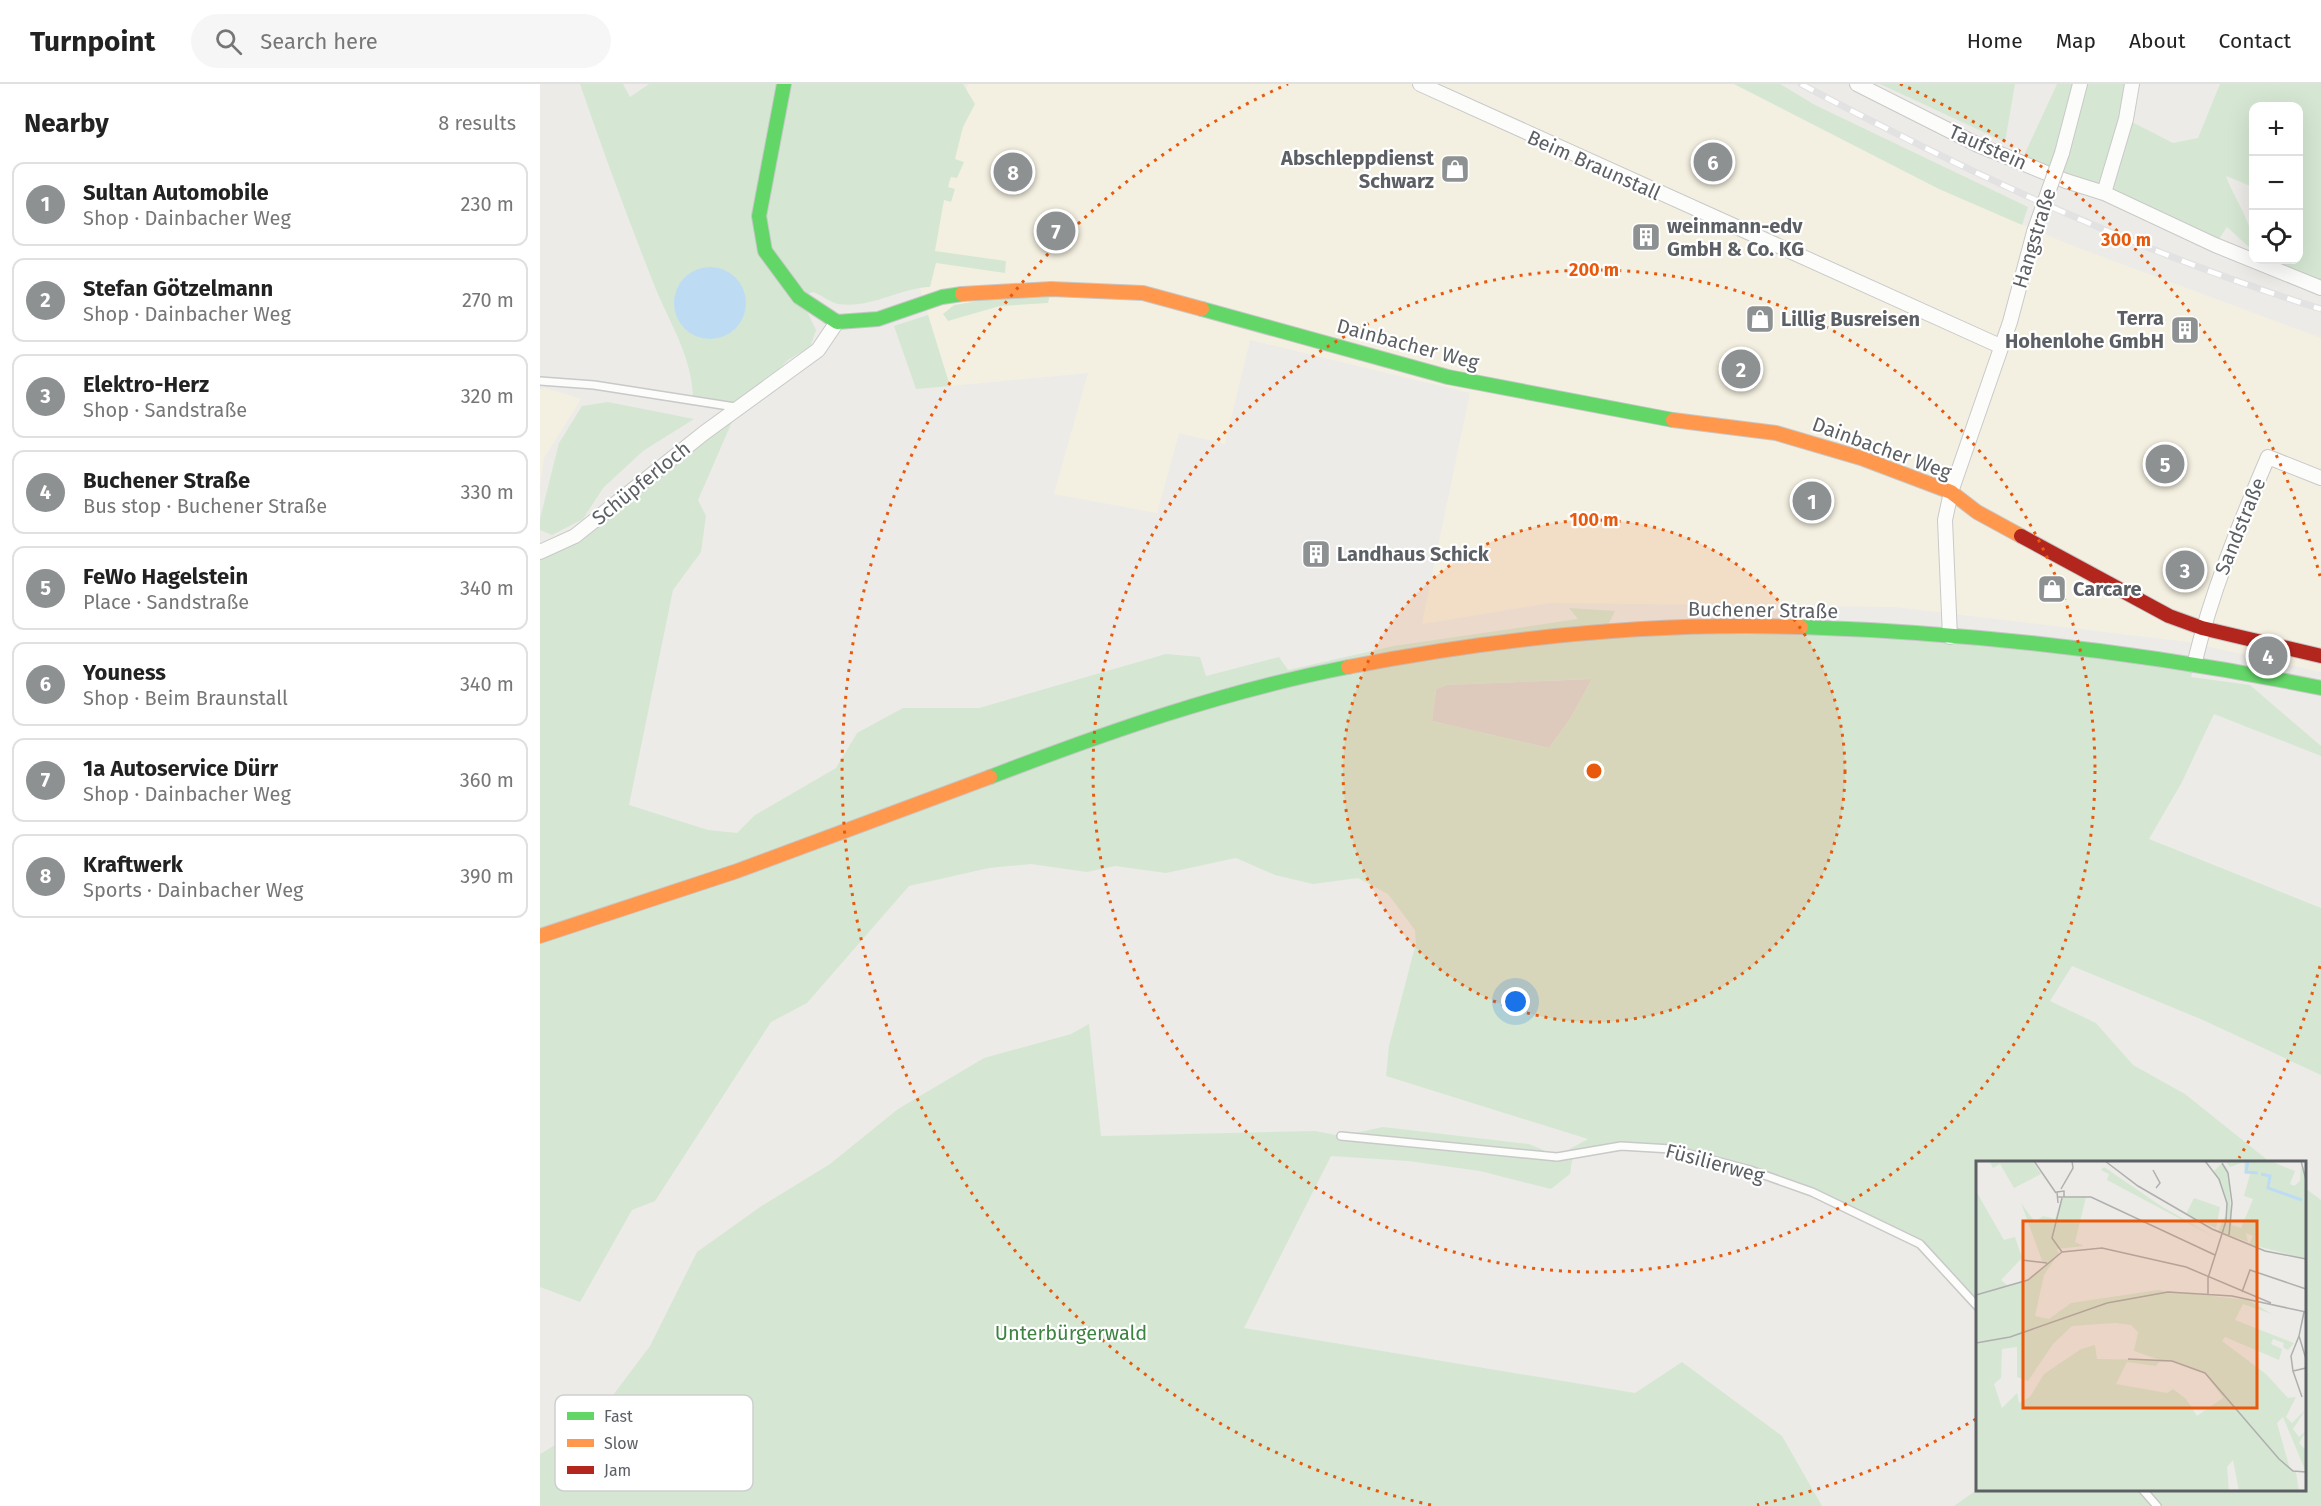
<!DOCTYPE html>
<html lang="en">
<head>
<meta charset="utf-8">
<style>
	:root { --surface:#fff; --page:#f6f6f6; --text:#222; --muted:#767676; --line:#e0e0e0; --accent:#8e9192 }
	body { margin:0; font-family:"Fira Sans",sans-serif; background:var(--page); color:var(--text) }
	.controls { position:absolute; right:18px; top:18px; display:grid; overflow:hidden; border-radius:12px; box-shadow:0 6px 24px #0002 }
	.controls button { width:54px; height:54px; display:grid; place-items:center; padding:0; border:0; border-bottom:2px solid var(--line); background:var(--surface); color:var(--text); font:30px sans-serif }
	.you { position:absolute; left:976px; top:918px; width:21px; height:21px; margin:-15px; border:4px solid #fff; border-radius:50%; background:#1a73e8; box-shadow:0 0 0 9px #1a73e833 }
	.badge { display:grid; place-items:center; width:39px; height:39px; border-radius:50%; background:var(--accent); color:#fff; font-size:20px; font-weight:700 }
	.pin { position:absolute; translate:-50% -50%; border:3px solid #fff; box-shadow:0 2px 6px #0006 }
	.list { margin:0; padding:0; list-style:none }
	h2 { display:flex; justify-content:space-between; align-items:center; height:78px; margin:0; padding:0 24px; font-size:26px }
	h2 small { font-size:20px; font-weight:400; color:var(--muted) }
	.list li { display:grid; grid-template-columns:39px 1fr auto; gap:18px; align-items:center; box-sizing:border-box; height:84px; margin:0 12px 12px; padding:0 12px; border:2px solid var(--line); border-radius:12px }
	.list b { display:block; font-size:22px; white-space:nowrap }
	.list p { margin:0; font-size:20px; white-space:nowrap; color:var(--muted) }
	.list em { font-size:20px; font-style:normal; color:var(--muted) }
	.icon { flex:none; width:33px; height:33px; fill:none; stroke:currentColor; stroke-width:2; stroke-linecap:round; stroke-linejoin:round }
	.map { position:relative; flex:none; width:1781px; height:1422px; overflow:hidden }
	header { display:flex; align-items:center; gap:36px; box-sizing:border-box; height:84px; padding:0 30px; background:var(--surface); border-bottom:2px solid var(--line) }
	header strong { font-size:28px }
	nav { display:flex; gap:33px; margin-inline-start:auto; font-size:21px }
	.search { width:420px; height:54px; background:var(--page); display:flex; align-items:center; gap:15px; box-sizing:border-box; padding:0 21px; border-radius:33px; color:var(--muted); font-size:22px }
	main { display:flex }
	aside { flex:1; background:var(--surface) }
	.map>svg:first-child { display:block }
	.commercial { fill:#f4f0e1 }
	.industrial { fill:#dcdad7 }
	.green { fill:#d5e7d3; fill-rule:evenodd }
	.water { fill:#bddcf4 }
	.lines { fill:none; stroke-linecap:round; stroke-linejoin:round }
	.lane-casing { stroke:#c8c9c8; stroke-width:10 }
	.street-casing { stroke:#c8c9c8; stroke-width:16 }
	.fast-casing { stroke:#c7c7c7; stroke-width:16 }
	.slow-casing { stroke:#c7c7c7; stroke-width:16 }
	.jam-casing { stroke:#c7c7c7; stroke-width:16 }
	.lane { stroke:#fcfcfb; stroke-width:7 }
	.street { stroke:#fcfcfb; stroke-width:14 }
	.fast { stroke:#63d668; stroke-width:14 }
	.slow { stroke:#ff974d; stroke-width:14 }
	.jam { stroke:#b3261e; stroke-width:14 }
	.rail-casing { stroke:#e3e2e2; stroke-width:7 }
	.rail { stroke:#fff; stroke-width:4.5; stroke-dasharray:14; stroke-linecap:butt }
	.street-bridge-casing { stroke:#c8c9c8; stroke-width:16; stroke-linecap:butt }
	.street-bridge { stroke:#fcfcfb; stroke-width:14 }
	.ring { fill:none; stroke:#e8590c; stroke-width:3; stroke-dasharray:3 6 }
	.labels { text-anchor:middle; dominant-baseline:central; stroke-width:4.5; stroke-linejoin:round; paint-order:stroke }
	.street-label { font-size:20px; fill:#5c6064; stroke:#fff }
	.poi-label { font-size:20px; font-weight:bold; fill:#5c6064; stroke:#fff; text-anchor:start }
	.park-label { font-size:20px; fill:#3c8440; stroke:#fff }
	.inset-river { fill:none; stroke:#bddcf4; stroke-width:3 }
	.inset-road { fill:none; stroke:#aeafaf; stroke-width:1.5 }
	.view { fill:#e8590c; fill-opacity:0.15; stroke:#e8590c; stroke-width:3 }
	.inset-edge { fill:none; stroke:#5c6064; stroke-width:3 }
	.key { fill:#fff; stroke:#cecfd0; stroke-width:1.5 }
	.key-label { font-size:16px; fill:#5c6064 }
	.centre { fill:#e8590c; stroke:#fff; stroke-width:3 }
	.ring-label { font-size:18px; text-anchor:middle; font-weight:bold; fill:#e8590c; stroke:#fff; stroke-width:4.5; stroke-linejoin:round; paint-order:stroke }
</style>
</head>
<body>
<header>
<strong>Turnpoint</strong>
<div class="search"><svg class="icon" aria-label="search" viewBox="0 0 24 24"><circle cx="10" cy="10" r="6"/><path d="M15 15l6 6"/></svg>Search here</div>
<nav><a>Home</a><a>Map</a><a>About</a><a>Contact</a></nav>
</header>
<main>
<aside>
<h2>Nearby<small>8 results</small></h2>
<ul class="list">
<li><span class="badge">1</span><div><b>Sultan Automobile</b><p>Shop · Dainbacher Weg</p></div><em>230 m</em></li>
<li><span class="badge">2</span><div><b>Stefan Götzelmann</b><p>Shop · Dainbacher Weg</p></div><em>270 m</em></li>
<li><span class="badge">3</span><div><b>Elektro-Herz</b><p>Shop · Sandstraße</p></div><em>320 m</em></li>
<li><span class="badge">4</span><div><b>Buchener Straße</b><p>Bus stop · Buchener Straße</p></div><em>330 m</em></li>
<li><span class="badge">5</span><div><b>FeWo Hagelstein</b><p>Place · Sandstraße</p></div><em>340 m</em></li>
<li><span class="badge">6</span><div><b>Youness</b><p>Shop · Beim Braunstall</p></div><em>340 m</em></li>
<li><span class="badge">7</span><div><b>1a Autoservice Dürr</b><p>Shop · Dainbacher Weg</p></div><em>360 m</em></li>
<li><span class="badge">8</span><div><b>Kraftwerk</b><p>Sports · Dainbacher Weg</p></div><em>390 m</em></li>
</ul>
</aside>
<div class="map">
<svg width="1781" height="1422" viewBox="0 0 1781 1422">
	<rect width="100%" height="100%" fill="#ecebe7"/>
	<path class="commercial" d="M428 0H1194L1399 105 1528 160 1781 254V588L1648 558 1355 523 1010 519 882 540 930 309 710 256 685 360 639 349 617 429 514 410 548 289 410 302 380 204Z
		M5 304 41 315 4 374 0 402V305Z"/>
	<path class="industrial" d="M1052 595 1030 635 1009 664 892 637 896 605 907 601Z"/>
	<path class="green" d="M40 0H83L90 13 109 0H423L435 20 423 43 415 75 424 78 417 94 411 93 408 103 415 105 411 118 404 116 395 167 466 177 465 189 396 179 390 203C359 204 331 225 298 220 290 218 281 211 273 208L260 213 276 246 270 263 248 276 198 324 158 416 166 432 161 468 133 506 89 721 168 746 197 749 215 731 296 684 317 649 363 624H439L626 570 660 573 666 592 739 573 748 586 854 562 1038 535 1029 524 1075 527 1065 547 1249 543 1654 581 1651 593 1710 601 1781 662V672L1674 630 1642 698 1609 755 1781 824V991L1663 936 1532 882 1510 917 1556 939 1593 981 1645 1010 1730 1078H1438L1437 1223 1380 1160 1272 1108 1131 1065 1081 1062 1033 1070 1030 1090 1011 1105 940 1087 868 1077 791 1072 704 1244 1095 1309 1142 1278 1242 1352 1282 1422H0V1370L52 1339 110 1262 157 1168 220 1123 290 1080 358 1025 444 974 531 950 549 940 561 1052 775 1047 801 1052 843 1043 989 1060 1017 1072 1048 1055 846 992 849 962 876 859 875 846 848 810 818 794 773 800 735 791 696 774 626 789 575 782 547 788 491 780 449 784 369 802 267 919 231 938 115 1117 92 1126 40 1218 0 1203V468L35 452 197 324 153 318C154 274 128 237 113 198 87 132 63 67 40 0ZM1052 595 1030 635 1009 664 892 637 896 605 907 601Z
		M1194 0H1240L1275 21 1488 123 1482 141 1399 105Z
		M1340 0H1475L1465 58Z
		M1517 0H1592L1586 35 1633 59 1658 54 1680 0H1781V204L1722 176H1758V22H1714L1713 103 1686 92C1692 112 1718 145 1710 164L1687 143 1675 161 1481 78Z
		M511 205 508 219 460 222 408 237 403 230 414 221Z
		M388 231 410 302 376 305 354 242Z
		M68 318 154 335 103 367 63 404 43 435 12 451 0 446V435L19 359 42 322Z
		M1765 1104 1781 1116V1422H1414L1438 1405 1764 1406Z"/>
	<path class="water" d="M134 219a36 36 0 1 1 72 0a36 36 0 1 1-72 0Z"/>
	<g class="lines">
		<g class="lane-casing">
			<path id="lane" d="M0 297 54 301 195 323
				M801 1052 1017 1073 1081 1062 1131 1065 1210 1086 1272 1108 1380 1160 1438 1223
				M1603 1406 1617 1422"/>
		</g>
		<g class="street-casing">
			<path id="street" d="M880 0 1460 262
				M1317 0 1438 61 1526 97 1564 109 1675 161 1781 204
				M1522 69 1540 0
				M1564 109 1586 35 1592 0
				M0 468 35 452 164 349 278 266 297 238
				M1410 553 1405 436 1411 408 1470 238 1494 148
				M1654 581C1671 509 1699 441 1728 373L1781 394"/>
		</g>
		<g class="fast-casing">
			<path id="fast" d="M244 0 219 132 225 167 259 213 297 238 338 235 402 213 422 210
				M662 225 908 293 1133 336
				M1261 543C1435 549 1611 569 1781 604
				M450 693C567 648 684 607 808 583"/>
		</g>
		<g class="slow-casing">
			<path id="slow" d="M422 210 511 205 603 209 662 225
				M1133 336 1236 349 1321 374 1411 408 1437 428 1481 452
				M808 583C957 554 1108 538 1261 543
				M0 852 197 787 450 693"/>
		</g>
		<g class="jam-casing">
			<path id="jam" d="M1481 452 1629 532 1662 544 1781 572"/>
		</g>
		<use href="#lane" class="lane"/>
		<use href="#street" class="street"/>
		<use href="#fast" class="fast"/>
		<use href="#slow" class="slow"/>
		<use href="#jam" class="jam"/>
		<g class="rail-casing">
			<path id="rail" d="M1261 0C1427 89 1601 169 1781 225"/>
		</g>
		<use href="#rail" class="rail"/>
		<g class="street-bridge-casing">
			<path id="street-bridge" d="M1494 148 1522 69"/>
		</g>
		<use href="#street-bridge" class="street-bridge"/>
	</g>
	<circle cx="1054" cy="687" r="251" fill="#e8590c" fill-opacity=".12"/>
	<g class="ring">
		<circle cx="1054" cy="687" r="251"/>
		<circle cx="1054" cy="687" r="501"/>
		<path d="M1780 882A752 752 0 0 1 1699 1074M1436 1335A752 752 0 0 1 1217 1421M891 1421A752 752 0 0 1 748 0M1360 0A752 752 0 0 1 1780 492"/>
	</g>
	<defs>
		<g id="shop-square" transform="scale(1.5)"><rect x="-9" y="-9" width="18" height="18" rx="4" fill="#8e9192" stroke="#fff"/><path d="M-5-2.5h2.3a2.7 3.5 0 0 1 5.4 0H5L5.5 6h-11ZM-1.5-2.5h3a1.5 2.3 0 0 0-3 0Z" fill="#fff"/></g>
		<g id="building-square" transform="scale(1.5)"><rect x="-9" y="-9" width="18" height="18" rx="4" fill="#8e9192" stroke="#fff"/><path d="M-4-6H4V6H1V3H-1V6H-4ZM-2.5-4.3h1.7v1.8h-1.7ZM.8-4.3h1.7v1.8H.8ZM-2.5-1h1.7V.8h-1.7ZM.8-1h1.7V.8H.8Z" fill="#fff"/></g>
	</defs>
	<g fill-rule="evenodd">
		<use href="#shop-square" x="915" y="85"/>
		<use href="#building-square" x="1106" y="153"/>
		<use href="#shop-square" x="1220" y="235"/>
		<use href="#building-square" x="1645" y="246"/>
		<use href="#building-square" x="776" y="470"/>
		<use href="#shop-square" x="1512" y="505"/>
	</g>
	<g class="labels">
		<g class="street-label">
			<text transform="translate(1448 63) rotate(24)">Taufstein</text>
			<text transform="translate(1054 81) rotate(24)">Beim Braunstall</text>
			<text transform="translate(1494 154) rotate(-73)">Hangstraße</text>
			<text transform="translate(868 260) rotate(15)">Dainbacher Weg</text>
			<text transform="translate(1342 364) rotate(20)">Dainbacher Weg</text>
			<text transform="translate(101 399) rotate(-39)">Schüpferloch</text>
			<text transform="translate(1700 442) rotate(-68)">Sandstraße</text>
			<text transform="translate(1223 526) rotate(1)">Buchener Straße</text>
			<text transform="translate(1175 1079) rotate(15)">Füsilierweg</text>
		</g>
		<g class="poi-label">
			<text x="894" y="74" text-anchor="end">Abschleppdienst<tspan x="894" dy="23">Schwarz</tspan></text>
			<text x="1127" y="142">weinmann-edv<tspan x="1127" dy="23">GmbH &amp; Co. KG</tspan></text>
			<text x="1624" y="234" text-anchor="end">Terra<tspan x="1624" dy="23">Hohenlohe GmbH</tspan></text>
			<text x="1241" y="235">Lillig Busreisen</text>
			<text x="797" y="470">Landhaus Schick</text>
			<text x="1533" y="505">Carcare</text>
		</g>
		<g class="park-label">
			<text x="531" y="1249">Unterbürgerwald</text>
		</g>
	</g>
	<g transform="translate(1436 1077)">
		<rect width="330" height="330" fill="#ecebe7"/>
		<path d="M13 0H56L65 13 38 27 24 3 17 7ZM250 0H294L319 10 314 23 318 25 324 20 325 4 330 19V98L273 83 277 75 270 72 272 81 242 70 251 51 249 34 238 10 246 2 252 9 256 64 265 67 277 38 268 35 274 13H269L268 1 254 6ZM128 6 185 45 242 78 131 19 133 13 125 9ZM0 30 28 79 39 76 46 97 25 119 32 125 24 128 52 119 72 103 67 102 45 42 59 61 67 55 79 58 86 37 110 36 99 81 108 85 81 88 83 92 68 114 59 155 73 158 95 142 182 129 272 139 296 153 267 143 259 159 318 182 312 189 307 186 308 182 297 178 295 183 306 188 303 199 249 176 246 180 290 213 312 237 320 236 310 256 316 262 330 248 317 268 323 276 330 270 323 282 330 289V311L307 256 301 262 314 308 320 311 323 330H263L257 299 251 306 253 330H0ZM139 162 155 164 162 171 158 190 184 199 121 198 119 184 105 188 68 213 54 236 43 242 41 232 26 247 18 223 25 217 26 188 41 186V216L52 220 77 183 96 165ZM196 200 229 212 247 237 221 255 210 238 197 228 191 232 140 223 151 201 180 205 183 201ZM218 37 244 46 240 67 210 53Z" fill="#d5e7d3" fill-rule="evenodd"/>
		<path class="inset-river" d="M272 0 270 11 282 12M285 13 294 15 292 27 326 39"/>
		<path class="inset-road" d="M58 0 80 32M129 0 162 25 236 68 289 90 330 98M229 0 243 18 251 42 250 60 232 117V133M325 0 330 19M246 2 252 12 256 42 253 74M177 9 184 22 180 27M85 28 97 7 96 0M81 36H88V30L81 31 82 42M88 36H115L239 94M86 91 126 87 210 106 295 142M86 91 76 77 86 37M46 99 71 102M266 131 274 109 330 128M0 134 52 119 86 91M328 151 323 175 330 198M323 175 315 195 317 210 330 207M0 182 34 176 131 142 192 131 256 135 330 151M152 198 196 200 229 212 303 298 317 310 330 311M317 210 326 236"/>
		<path class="view" d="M47 60H281V247H47Z"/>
		<rect width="330" height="330" class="inset-edge"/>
	</g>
	<rect x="15" y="1311" width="198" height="96" rx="9" class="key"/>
	<rect x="27" y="1328" width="27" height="8" fill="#63d668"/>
	<rect x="27" y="1355" width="27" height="8" fill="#ff974d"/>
	<rect x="27" y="1382" width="27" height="8" fill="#b3261e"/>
	<g class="key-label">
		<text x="64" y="1338">Fast</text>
		<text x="64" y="1365">Slow</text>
		<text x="64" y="1392">Jam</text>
	</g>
	<circle cx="1054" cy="687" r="9" class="centre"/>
	<g class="ring-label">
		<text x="1586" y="162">300 m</text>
		<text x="1054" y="192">200 m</text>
		<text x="1054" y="442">100 m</text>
	</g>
</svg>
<div class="controls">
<button>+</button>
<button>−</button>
<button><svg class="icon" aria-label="locate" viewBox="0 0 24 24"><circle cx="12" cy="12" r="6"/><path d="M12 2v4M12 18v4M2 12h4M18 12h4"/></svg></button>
</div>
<div class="you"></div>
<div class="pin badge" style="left:1272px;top:417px">1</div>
<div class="pin badge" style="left:1201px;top:285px">2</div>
<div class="pin badge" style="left:1645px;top:486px">3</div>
<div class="pin badge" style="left:1728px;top:572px">4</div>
<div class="pin badge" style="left:1625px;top:380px">5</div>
<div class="pin badge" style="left:1173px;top:78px">6</div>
<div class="pin badge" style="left:516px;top:147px">7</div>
<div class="pin badge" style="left:473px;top:88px">8</div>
</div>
</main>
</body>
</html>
